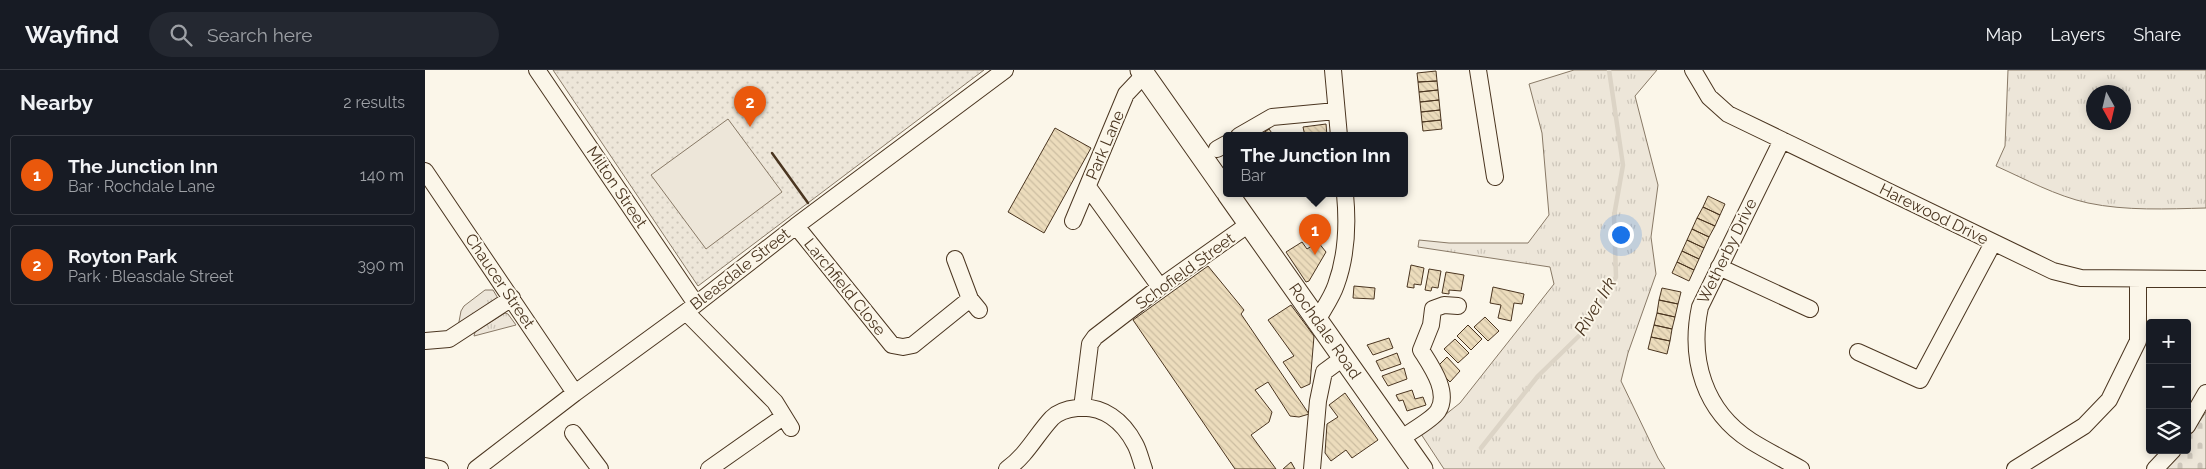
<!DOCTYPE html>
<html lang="en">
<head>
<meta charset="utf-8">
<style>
	:root { --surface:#171b24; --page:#242831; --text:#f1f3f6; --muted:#9ea1a6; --line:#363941; --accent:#ea580c }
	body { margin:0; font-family:Raleway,sans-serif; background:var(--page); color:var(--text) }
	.controls { position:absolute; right:15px; bottom:15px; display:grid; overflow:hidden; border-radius:5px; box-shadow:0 2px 8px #0003 }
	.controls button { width:45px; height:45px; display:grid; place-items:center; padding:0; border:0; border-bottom:1px solid var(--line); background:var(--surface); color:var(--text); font:25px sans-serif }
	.compass { position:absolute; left:1661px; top:15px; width:45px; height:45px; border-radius:50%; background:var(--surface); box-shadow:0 2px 8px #0003; rotate:172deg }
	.you { position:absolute; left:1195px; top:164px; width:18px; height:18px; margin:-12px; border:4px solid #fff; border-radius:50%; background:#1a73e8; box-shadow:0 0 0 8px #1a73e833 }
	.badge { display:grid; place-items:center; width:32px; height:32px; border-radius:50%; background:var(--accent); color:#fff; font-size:16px; font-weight:700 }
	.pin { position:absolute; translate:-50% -41px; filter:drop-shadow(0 1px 2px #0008) }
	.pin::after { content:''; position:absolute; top:26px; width:18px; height:15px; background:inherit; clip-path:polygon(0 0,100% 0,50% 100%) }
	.popup { position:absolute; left:798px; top:62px; width:185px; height:65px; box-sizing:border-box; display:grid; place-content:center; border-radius:5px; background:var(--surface); filter:drop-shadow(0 1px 4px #0005); font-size:16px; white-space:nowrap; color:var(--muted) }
	.popup b { font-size:19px; color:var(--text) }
	.popup::after { content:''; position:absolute; left:50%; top:100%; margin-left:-10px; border:10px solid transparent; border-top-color:var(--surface) }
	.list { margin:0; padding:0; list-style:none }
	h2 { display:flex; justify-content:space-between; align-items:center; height:65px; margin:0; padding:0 20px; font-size:21px }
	h2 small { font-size:16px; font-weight:400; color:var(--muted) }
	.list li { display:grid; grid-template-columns:32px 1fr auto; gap:15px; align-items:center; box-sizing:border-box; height:80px; margin:0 10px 10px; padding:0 10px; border:1px solid var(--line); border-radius:5px }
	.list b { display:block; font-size:19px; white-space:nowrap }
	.list p { margin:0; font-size:16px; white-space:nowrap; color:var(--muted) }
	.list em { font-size:16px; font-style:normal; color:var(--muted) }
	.icon { flex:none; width:28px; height:28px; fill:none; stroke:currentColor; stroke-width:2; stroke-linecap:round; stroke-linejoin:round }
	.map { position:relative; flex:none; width:1781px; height:399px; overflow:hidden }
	header { display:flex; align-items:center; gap:30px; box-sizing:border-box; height:70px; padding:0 25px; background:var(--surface); border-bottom:1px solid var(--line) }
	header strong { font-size:24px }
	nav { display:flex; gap:28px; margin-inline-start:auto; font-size:18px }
	.search { width:350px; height:45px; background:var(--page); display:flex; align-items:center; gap:12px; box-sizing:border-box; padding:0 18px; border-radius:28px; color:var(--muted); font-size:19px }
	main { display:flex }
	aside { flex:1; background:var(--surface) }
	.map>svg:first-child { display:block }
	.grass { fill:url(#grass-tufts); stroke:#887966; fill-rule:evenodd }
	.cemetery { fill:url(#cemetery-stones); stroke:#887966 }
	.park { fill:url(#park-dots); stroke:#887966 }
	.pitch { fill:#ede6d9; stroke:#887966 }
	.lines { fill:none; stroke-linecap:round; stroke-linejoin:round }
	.stream { stroke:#dcd4c6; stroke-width:4.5 }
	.building { fill:url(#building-back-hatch); stroke:#4a3520 }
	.minor-casing { stroke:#4a3520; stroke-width:18 }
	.major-casing { stroke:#4a3520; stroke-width:23 }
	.minor { stroke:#fbf6e9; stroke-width:16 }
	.major { stroke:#fbf6e9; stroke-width:21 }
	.wall { stroke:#4a3520; stroke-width:2.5 }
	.labels { text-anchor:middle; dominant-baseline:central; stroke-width:4; stroke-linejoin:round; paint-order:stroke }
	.street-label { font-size:16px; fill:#4a3520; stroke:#fbf6e9 }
	.water-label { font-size:18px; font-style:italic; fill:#4a3520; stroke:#fbf6e9 }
</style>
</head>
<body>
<header>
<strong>Wayfind</strong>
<div class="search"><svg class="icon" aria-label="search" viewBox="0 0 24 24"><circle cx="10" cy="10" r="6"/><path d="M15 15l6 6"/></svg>Search here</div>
<nav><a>Map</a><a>Layers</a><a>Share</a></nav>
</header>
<main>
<aside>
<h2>Nearby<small>2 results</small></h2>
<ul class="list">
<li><span class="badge">1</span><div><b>The Junction Inn</b><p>Bar · Rochdale Lane</p></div><em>140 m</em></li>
<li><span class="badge">2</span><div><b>Royton Park</b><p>Park · Bleasdale Street</p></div><em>390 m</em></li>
</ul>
</aside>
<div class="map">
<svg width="1781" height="399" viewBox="0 0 1781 399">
	<defs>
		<pattern id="grass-tufts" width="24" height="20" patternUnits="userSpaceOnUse" patternTransform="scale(1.25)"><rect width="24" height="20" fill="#ede6d9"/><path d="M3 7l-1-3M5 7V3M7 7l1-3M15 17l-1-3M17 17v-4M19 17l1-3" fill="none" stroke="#cdc6ba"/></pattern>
		<pattern id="cemetery-stones" width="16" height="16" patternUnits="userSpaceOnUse" patternTransform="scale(1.25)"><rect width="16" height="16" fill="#ede6d9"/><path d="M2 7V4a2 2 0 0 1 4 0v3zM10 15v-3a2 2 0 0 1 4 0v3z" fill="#cdc6ba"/></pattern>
		<pattern id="park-dots" width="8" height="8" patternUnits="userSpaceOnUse" patternTransform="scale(1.25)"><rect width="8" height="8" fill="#ede6d9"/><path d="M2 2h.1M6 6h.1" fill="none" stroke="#cdc6ba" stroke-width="1.8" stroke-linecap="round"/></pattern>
		<pattern id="building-back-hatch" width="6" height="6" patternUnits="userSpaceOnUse" patternTransform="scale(1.25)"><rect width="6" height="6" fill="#ecdcbc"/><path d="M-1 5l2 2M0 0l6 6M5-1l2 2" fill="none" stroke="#ccbda1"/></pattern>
	</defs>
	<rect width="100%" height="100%" fill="#fbf6e9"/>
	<path class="grass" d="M1149 0H1232L1210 26 1233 115 1226 167 1231 204 1203 283 1196 311 1233 388 1240 399H1019L996 364 1035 333 1129 214 1125 197 993 177 994 170 1024 173H1103L1124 145 1117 63 1104 14Z
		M1583 0H1781V138C1742 139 1701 141 1663 133 1631 126 1600 109 1571 96L1580 76ZM1698 22V52H1668V22Z
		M60 220H68L74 230 33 257 36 241 39 236Z
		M80 243 83 244 91 255 49 266 50 262Z"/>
	<path class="cemetery" d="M1781 342V399H1733L1751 380H1762V369Z"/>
	<path class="park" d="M128 0H559L273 216Z"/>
	<path class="pitch" d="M303 49 357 122 281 179 226 105Z"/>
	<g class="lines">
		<path class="stream" d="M1056 378 1113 306 1157 263 1191 207 1189 146 1198 95 1184 0"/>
	</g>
	<path class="building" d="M1011 1 1012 11 993 12 992 3Z
		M1012 11 1013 20 994 22 993 12Z
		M1013 20 1014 30 995 32 994 22Z
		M1014 30 1015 40 996 42 995 32Z
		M1015 40 1016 50 997 52 996 42Z
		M1016 50 1017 59 998 61 997 52Z
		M901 54 902 66H880L878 57Z
		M630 58 666 78 619 163 583 142Z
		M844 59 849 66H838L837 64Z
		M886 124H904L887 133Z
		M1283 126 1300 134 1295 145 1278 137Z
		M1278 137 1295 145 1290 156 1272 148Z
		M1272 148 1290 156 1284 167 1267 159Z
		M1267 159 1284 167 1279 178 1262 170Z
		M1262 170 1279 178 1274 189 1257 181Z
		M877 172 882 179 893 172 901 182 884 211 881 212 861 182Z
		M1257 181 1274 189 1269 200 1252 192Z
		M1252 192 1269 200 1264 211 1247 203Z
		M986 195 999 198 996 215 989 214V218L982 217Z
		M783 196 819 240 816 244 884 344 874 347 865 346 843 312 830 320 847 342 844 352 826 365 851 399H810L708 250Z
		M1004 199 1016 201 1013 218 1007 217 1006 221 1000 220Z
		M1021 202 1039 205 1036 221 1024 220V224L1017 223Z
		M929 216 950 218 949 229 928 228Z
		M1068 217 1099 224 1097 234 1089 233 1086 251 1073 248 1076 235 1065 233Z
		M1237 218 1256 222 1253 234 1234 230Z
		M1234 230 1253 234 1250 247 1232 243Z
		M866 235 889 266 885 314 876 318 858 292 869 286 843 250Z
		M1232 243 1250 247 1247 259 1229 255Z
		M1060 247 1074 261 1063 271 1049 257Z
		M1043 255 1057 269 1046 280 1032 266Z
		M1229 255 1247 259 1245 271 1226 267Z
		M1226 267 1245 271 1242 284 1223 279Z
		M964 268 968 278 948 285 942 275Z
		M1030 269 1044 283 1033 293 1019 279Z
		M972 283 976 294 956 301 951 291Z
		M1022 287 1035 301 1025 312 1011 298Z
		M979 298 982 309 963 316 957 306Z
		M987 320 990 329 998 327 1001 335 982 341 978 330 974 331 971 325Z
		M920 323 953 370 927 388 921 380 906 391 900 383 902 354 913 347 904 335Z
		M866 392 870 399H858Z"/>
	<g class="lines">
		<g class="minor-casing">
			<path id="minor" d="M112 0 271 234
				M908 0 914 66
				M1053 0 1070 107
				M1268 0 1284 27 1303 44 1628 201 1656 208 1781 209
				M814 66 847 47 911 41
				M1357 70 1275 237C1264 289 1279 341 1326 371 1342 381 1360 390 1376 399
				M792 79 801 74
				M0 101 150 323
				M663 117 735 217
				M648 151 701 24 719 5
				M371 156 467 275 478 277 488 275 545 229
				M530 189 545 229 554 240
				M1294 197 1385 239
				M261 242 350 332 366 358
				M893 249C899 238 907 227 911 215 922 185 923 155 920 124
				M0 271 24 269 87 228
				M1433 282 1495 310 1568 173
				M657 338 665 274 670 267 735 217 824 154
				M1762 356 1781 323
				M148 363 175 399
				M975 369C985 362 1007 350 1013 341 1025 322 1006 296 996 280L1006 255 1008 239 1019 235 1033 236
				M0 396 15 399
				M51 399 150 323 261 242 371 156 580 0
				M284 399 358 347
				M582 399C602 385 611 365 627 348 634 341 643 339 652 338 678 335 698 351 710 374 714 381 716 391 719 399
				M887 399 893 331 899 302 918 288
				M1590 399 1659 356 1684 330 1713 271V210
				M1730 399 1748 380"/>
		</g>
		<g class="major-casing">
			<path id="major" d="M716 0 801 121
				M803 124 997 399"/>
		</g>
		<use href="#minor" class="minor"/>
		<use href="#major" class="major"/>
		<path class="wall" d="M347 83 383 133"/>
	</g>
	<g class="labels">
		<g class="street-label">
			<text transform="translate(680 75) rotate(-67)">Park Lane</text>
			<text transform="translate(192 117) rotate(56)">Milton Street</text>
			<text transform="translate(1509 144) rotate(26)">Harewood Drive</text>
			<text transform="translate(1302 181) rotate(-64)">Wetherby Drive</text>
			<text transform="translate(315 199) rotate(-38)">Bleasdale Street</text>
			<text transform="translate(760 201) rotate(-36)">Schofield Street</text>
			<text transform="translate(75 211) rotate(56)">Chaucer Street</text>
			<text transform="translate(420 217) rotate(51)">Larchfield Close</text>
			<text transform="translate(900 261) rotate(55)">Rochdale Road</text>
		</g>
		<g class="water-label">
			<text transform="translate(1170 236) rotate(-59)">River Irk</text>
		</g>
	</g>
</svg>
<div class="controls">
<button>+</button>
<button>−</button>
<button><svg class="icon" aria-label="layers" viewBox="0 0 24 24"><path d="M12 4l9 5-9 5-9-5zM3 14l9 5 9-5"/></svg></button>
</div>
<svg class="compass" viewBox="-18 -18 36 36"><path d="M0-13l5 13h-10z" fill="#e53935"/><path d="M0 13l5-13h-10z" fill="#9ea1a6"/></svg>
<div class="you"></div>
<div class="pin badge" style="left:890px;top:185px">1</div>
<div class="popup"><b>The Junction Inn</b>Bar</div>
<div class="pin badge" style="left:325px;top:57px">2</div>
</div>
</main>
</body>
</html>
